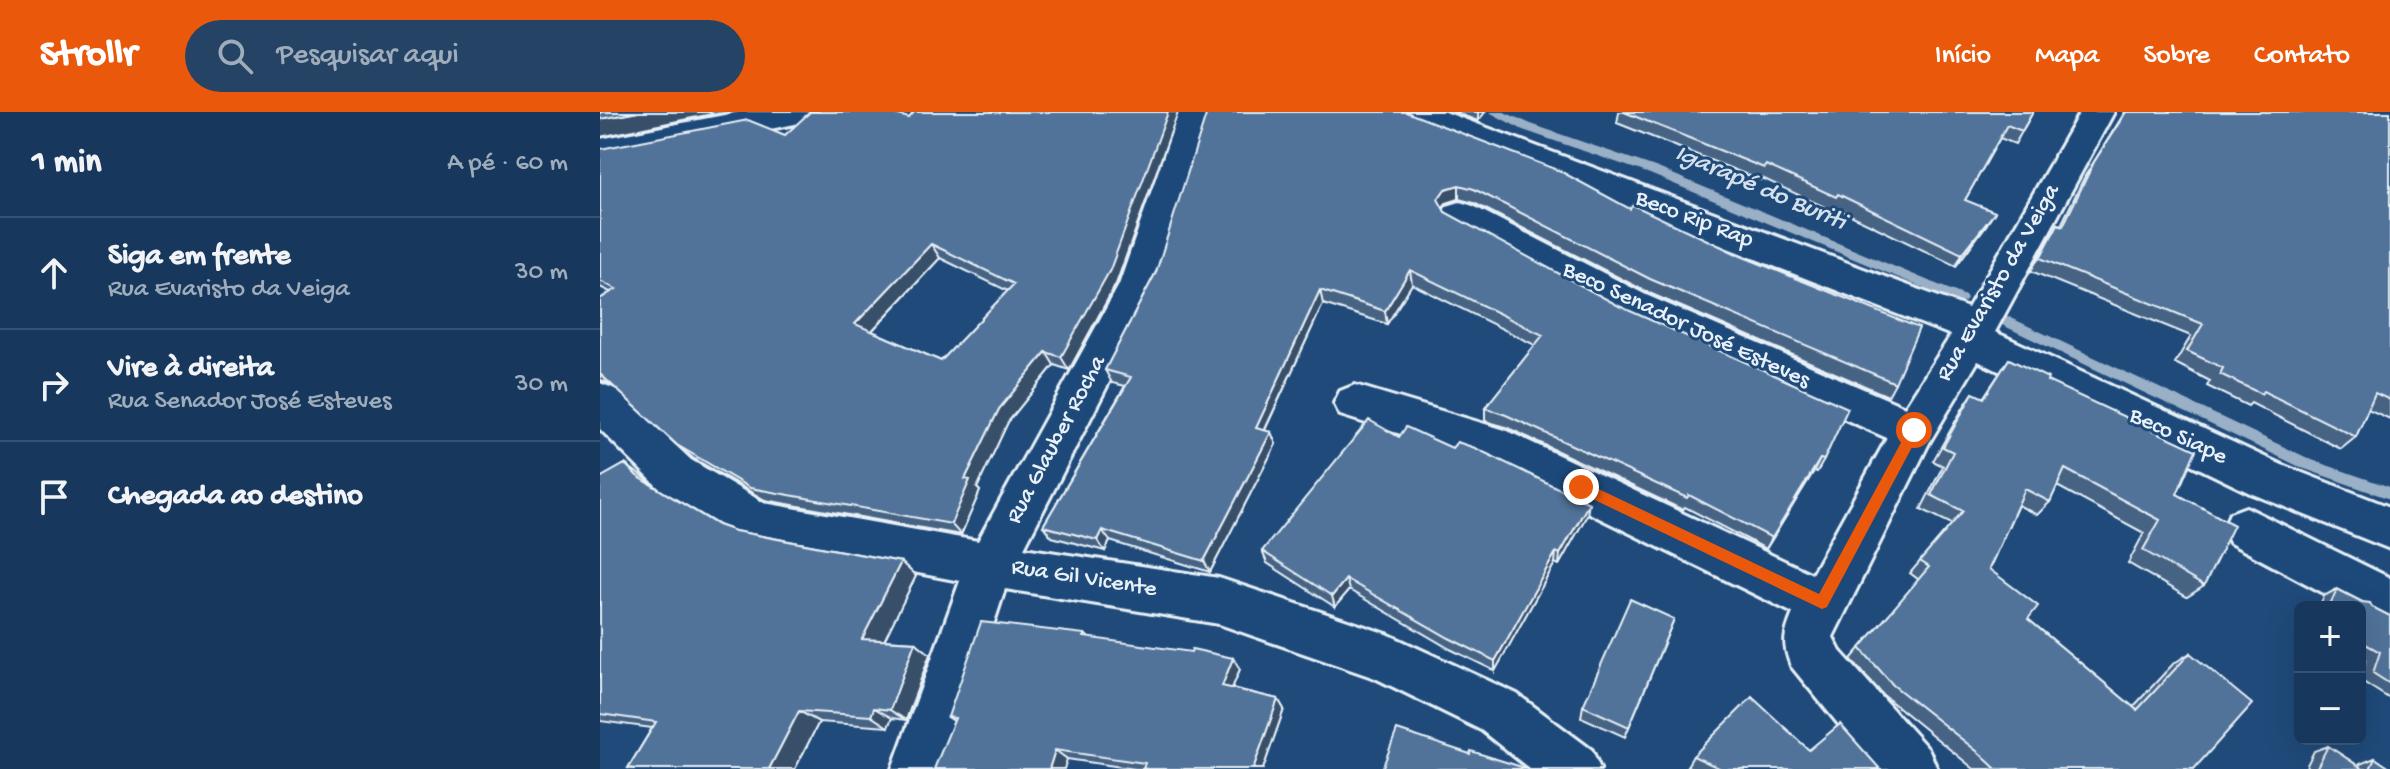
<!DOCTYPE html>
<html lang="pt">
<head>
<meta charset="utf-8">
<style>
	:root { --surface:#17385c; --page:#244365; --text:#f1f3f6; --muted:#9eacbb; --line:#365272; --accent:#ea580c }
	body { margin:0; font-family:"Gochi Hand",sans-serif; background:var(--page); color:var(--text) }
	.controls { position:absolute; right:24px; bottom:24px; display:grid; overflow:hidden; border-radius:12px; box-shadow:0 8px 32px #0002 }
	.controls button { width:72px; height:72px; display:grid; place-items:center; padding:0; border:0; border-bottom:2px solid var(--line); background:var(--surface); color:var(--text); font:40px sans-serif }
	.stop { position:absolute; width:24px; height:24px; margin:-18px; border:6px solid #ea580c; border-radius:50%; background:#fff }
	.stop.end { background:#ea580c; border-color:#fff; box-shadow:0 2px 8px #0008 }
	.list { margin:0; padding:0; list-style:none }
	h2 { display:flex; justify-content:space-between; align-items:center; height:104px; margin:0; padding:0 32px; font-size:34px }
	h2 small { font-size:26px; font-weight:400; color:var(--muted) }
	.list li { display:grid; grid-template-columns:52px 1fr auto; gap:24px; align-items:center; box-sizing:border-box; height:112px; padding:0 32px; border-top:2px solid var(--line) }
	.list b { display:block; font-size:30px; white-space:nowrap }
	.list p { margin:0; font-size:26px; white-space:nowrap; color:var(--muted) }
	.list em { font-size:26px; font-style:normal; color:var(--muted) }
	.icon { flex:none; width:44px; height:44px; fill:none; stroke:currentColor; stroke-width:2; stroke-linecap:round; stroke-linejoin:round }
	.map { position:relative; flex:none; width:1790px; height:657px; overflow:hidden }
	header { display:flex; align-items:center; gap:48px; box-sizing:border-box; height:112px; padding:0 40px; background:var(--accent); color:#fff }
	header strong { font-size:38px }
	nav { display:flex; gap:44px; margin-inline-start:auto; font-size:28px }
	.search { width:560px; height:72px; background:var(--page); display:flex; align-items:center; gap:20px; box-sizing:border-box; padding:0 28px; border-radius:44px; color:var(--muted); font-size:30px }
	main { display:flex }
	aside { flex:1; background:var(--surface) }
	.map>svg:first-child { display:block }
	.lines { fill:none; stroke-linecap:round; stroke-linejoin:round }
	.stream { fill:#9ab0c7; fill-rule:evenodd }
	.minor-casing { stroke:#e8f1f8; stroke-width:6 }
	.minor { fill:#1f4a7a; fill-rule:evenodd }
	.wall { fill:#466384; stroke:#e8f1f8; stroke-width:2; fill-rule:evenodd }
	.shaded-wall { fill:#39506b; stroke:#e8f1f8; stroke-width:2 }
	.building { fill:#517399; stroke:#e8f1f8; stroke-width:2; fill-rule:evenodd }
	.route { fill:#ea580c }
	.labels { text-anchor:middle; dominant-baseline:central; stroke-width:6; stroke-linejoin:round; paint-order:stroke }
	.street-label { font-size:24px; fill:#e8f1f8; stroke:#1f4a7a }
	.water-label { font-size:26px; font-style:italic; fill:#d4e1ec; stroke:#1f4a7a }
</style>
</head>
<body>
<header>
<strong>Strollr</strong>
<div class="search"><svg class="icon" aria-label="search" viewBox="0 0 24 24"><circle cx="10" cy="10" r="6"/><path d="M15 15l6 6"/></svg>Pesquisar aqui</div>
<nav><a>Início</a><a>Mapa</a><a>Sobre</a><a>Contato</a></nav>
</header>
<main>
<aside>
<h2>1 min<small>A pé · 60 m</small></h2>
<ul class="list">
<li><svg class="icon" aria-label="ahead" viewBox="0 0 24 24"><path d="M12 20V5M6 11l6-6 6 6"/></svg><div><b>Siga em frente</b><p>Rua Evaristo da Veiga</p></div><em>30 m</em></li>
<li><svg class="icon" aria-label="right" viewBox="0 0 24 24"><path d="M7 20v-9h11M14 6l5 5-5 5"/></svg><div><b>Vire à direita</b><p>Rua Senador José Esteves</p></div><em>30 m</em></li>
<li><svg class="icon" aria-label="arrive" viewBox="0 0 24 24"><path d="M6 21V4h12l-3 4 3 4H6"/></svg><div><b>Chegada ao destino</b></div></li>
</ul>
</aside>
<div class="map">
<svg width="1790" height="657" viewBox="0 0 1790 657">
	<rect width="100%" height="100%" fill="#1f4a7a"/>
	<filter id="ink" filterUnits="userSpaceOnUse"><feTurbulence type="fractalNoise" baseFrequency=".0125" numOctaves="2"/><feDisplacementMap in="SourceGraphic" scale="16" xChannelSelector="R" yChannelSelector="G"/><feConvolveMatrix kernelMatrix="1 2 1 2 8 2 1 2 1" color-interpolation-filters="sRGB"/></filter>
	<g filter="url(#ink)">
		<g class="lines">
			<path class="stream" d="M110 0H130L129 3 55 21 49 17 51 14Z
				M889 0H904L931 12 1058 56 1365 184 1367 187 1365 190H1357L1050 62 923 18Z
				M1403 202 1712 348 1790 375V387L1702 356 1398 211 1397 207 1398 203Z"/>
			<g class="minor-casing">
				<path id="minor" d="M140 0H217L212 8 200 11 0 51V27Z
					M579 0H613L559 173 424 436 619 466 787 522 917 582 992 638 1000 657H930L881 618 775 566 619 512 405 477 346 657H292L360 469 155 430 139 424 59 376 0 317V271L15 277 91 348 164 391 378 429 519 173Z
					M794 0H845L1368 196 1480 0H1514L1395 220 1682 353 1790 395V437L1650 381 1378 249 1329 331 1233 525 1240 539 1329 638 1337 657H1275L1191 554C1182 532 1184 523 1193 501L877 346 740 303 734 291 740 279 755 273 905 318 1212 462 1287 326 1018 205 847 112 841 103 847 94 860 90 873 94 1046 183 1305 295 1351 223 799 8Z
					M1646 395 1790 466V514L1760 500V495H1750L1630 431 1623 416 1630 401Z"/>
			</g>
			<use href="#minor" class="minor"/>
		</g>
		<path class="wall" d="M806 0 1295 271 1288 284 1047 180 874 91 859 87 846 91 842 96 845 100 1224 348 1217 360 1214 359 1166 437 1085 395 1083 398 906 315 885 309V296L935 233 812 172 787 212 723 192 665 318 676 332 610 460 510 429 505 439 452 425 443 414 525 274 512 271 505 258 556 160Z
			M853 0H885L878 9Z
			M1019 0H1433L1415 32 1400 26 1365 88 1387 112 1356 154 1234 95 1231 98 1162 66 1160 68 1017 11Z
			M1525 0H1790V307L1768 297 1756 325 1741 337 1651 291 1648 294 1607 274 1610 269 1575 251 1591 224 1431 159 1450 125 1458 112 1461 113 1485 64Z
			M0 37 516 172 469 258 454 253 408 310 377 376 380 379 361 423 165 388 93 346 77 333 13 273 1 268 0 269V187L10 180 0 175ZM340 146 408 179 341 249 272 219Z
			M1409 247 1447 269 1577 382 1604 474 1587 485 1528 451 1544 421 1457 374 1450 390 1437 403 1418 393 1389 457 1428 507 1533 595 1573 552 1590 541 1594 657H1374L1283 583 1251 547 1319 468 1310 461 1352 412 1321 397 1343 354 1333 349 1363 296 1373 281 1383 286Z
			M799 325 987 403 959 453 955 451 895 559 850 537 749 478 735 495 667 451 662 439Z
			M25 352 51 373 118 413 135 419 301 450 316 464 284 528 315 530 330 542 306 608 292 606 288 615 219 610 195 657H32L28 656 52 616 0 609V366Z
			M1737 477 1790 504V587L1760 568 1766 547 1760 544V495H1719L1724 484Z
			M1074 507 1025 625 981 605 983 594Z
			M485 522 489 526 640 557 632 576 678 587 684 597 663 657H535L467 647 354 609 348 605Z
			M1728 634 1759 654 1760 652 1775 646 1790 657H1705L1714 639Z
			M1209 638 1280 657H1094L1087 654 1093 644Z"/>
		<path class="shaded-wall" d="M38 0H110L112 2 0 25V7Z
			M568 0H578L516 172 469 258 461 245Z
			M878 0H885L878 9Z
			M859 73V87L846 91 838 101V87L845 77Z
			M1395 100 1387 112 1356 154 1362 142Z
			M331 132 340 146 266 225 255 212Z
			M810 158 812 172 787 212 785 199Z
			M720 178 723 192 660 328 656 316Z
			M446 240 454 253 408 310 377 376 380 379 361 423 351 412 365 367 399 297Z
			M671 320 676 332 610 460 604 449Z
			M1220 347 1214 359 1166 437 1172 426Z
			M25 352 46 367 57 379 37 364Z
			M989 391 987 403 959 453 960 442Z
			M502 418 510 429 505 439 497 428Z
			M956 440 955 451 895 559V549Z
			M301 450 316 464 279 539 262 527Z
			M746 467 749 478 735 495 732 484Z
			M315 530 330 542 306 608 290 598Z
			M633 546 640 557 629 584 622 574Z
			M678 587 684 597 663 657H653Z
			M274 596 292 606 288 615 271 604Z
			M199 599 219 610 195 657H169Z
			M455 638 467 647 464 657H449Z"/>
		<path class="building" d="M0 0H38L0 7Z
			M210 0H288L309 6 314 0H394L400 1V0H568L510 158 461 245 446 240 399 297 365 367 370 368 351 412 150 376 77 333 0 262V187L16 177 0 169V37L148 8 185 23ZM331 132 414 172 341 249 255 212Z
			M607 0H806L960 59 1030 97 1033 93 1141 144 1319 216 1295 271 1050 167 874 77 859 73 845 77 838 87 845 100 1019 194 1248 296 1224 348 1220 347 1172 426 1089 383 1087 386 906 303 885 296 943 223 810 158 785 199 720 178 656 316 671 320 604 449 502 418 497 428 443 414 531 265 505 258 556 160Z
			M1024 0H1433L1422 19 1407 13 1365 88 1395 100 1362 142 1238 82 1236 85 1166 53 1164 56Z
			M1526 0H1790V288L1775 281 1756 325 1663 279 1661 282 1620 262 1623 256 1587 239 1603 212 1440 146 1458 112 1463 114 1494 50Z
			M1409 247 1448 266 1447 269 1596 338 1577 382 1634 413 1604 474 1543 438 1560 408 1465 357 1450 390 1425 377 1389 457 1438 494 1428 507 1537 598 1590 541 1652 592 1594 657H1396L1378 640 1293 573 1260 536 1329 455 1320 449 1363 399 1331 383 1353 340 1343 335 1373 281 1384 286Z
			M769 308 799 325 806 315 852 336 857 330 875 336 989 391 960 442 956 440 895 549 849 526 746 467 732 484 662 439Z
			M25 352 37 364 118 413 135 419 301 450 262 527 315 530 290 598 274 596 271 604 199 599 169 657H37L28 656 56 610 0 602V366Z
			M1737 477 1762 490 1770 491 1772 495 1790 504V572L1773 561 1780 540 1760 529V495H1729Z
			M1030 487 1074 507 1029 615 983 594Z
			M381 510 485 522 484 525 591 540 592 537 633 546 622 574 678 587 653 657H547L543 656 545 651 455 638 449 657H334L355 606 348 605Z
			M1152 585 1209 638 1240 612 1280 657H1121L1093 644Z
			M797 618 870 642 871 639 928 657H782Z
			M1728 634 1763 657H1716Z
			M1775 646 1790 656V657H1770Z"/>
	</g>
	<path class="route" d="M1314 313 1319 314V322L1227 495 1222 497 976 379 974 375 981 369 986 371 1219 482 1310 314Z"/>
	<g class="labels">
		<g class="street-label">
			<text transform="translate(1094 108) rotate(21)">Beco Rip Rap</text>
			<text transform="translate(1399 171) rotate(-60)">Rua Evaristo da Veiga</text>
			<text transform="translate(1086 214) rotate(25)">Beco Senador José Esteves</text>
			<text transform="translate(1578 325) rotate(25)">Beco Siape</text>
			<text transform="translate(457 328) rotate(-62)">Rua Glauber Rocha</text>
			<text transform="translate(484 467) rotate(9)">Rua Gil Vicente</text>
		</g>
		<g class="water-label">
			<text transform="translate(1160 77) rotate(23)">Igarapé do Buriti</text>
		</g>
	</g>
</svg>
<div class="controls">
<button>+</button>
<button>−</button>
</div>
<div class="stop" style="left:1314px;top:318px"></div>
<div class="stop end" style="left:981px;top:375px"></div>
</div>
</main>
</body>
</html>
